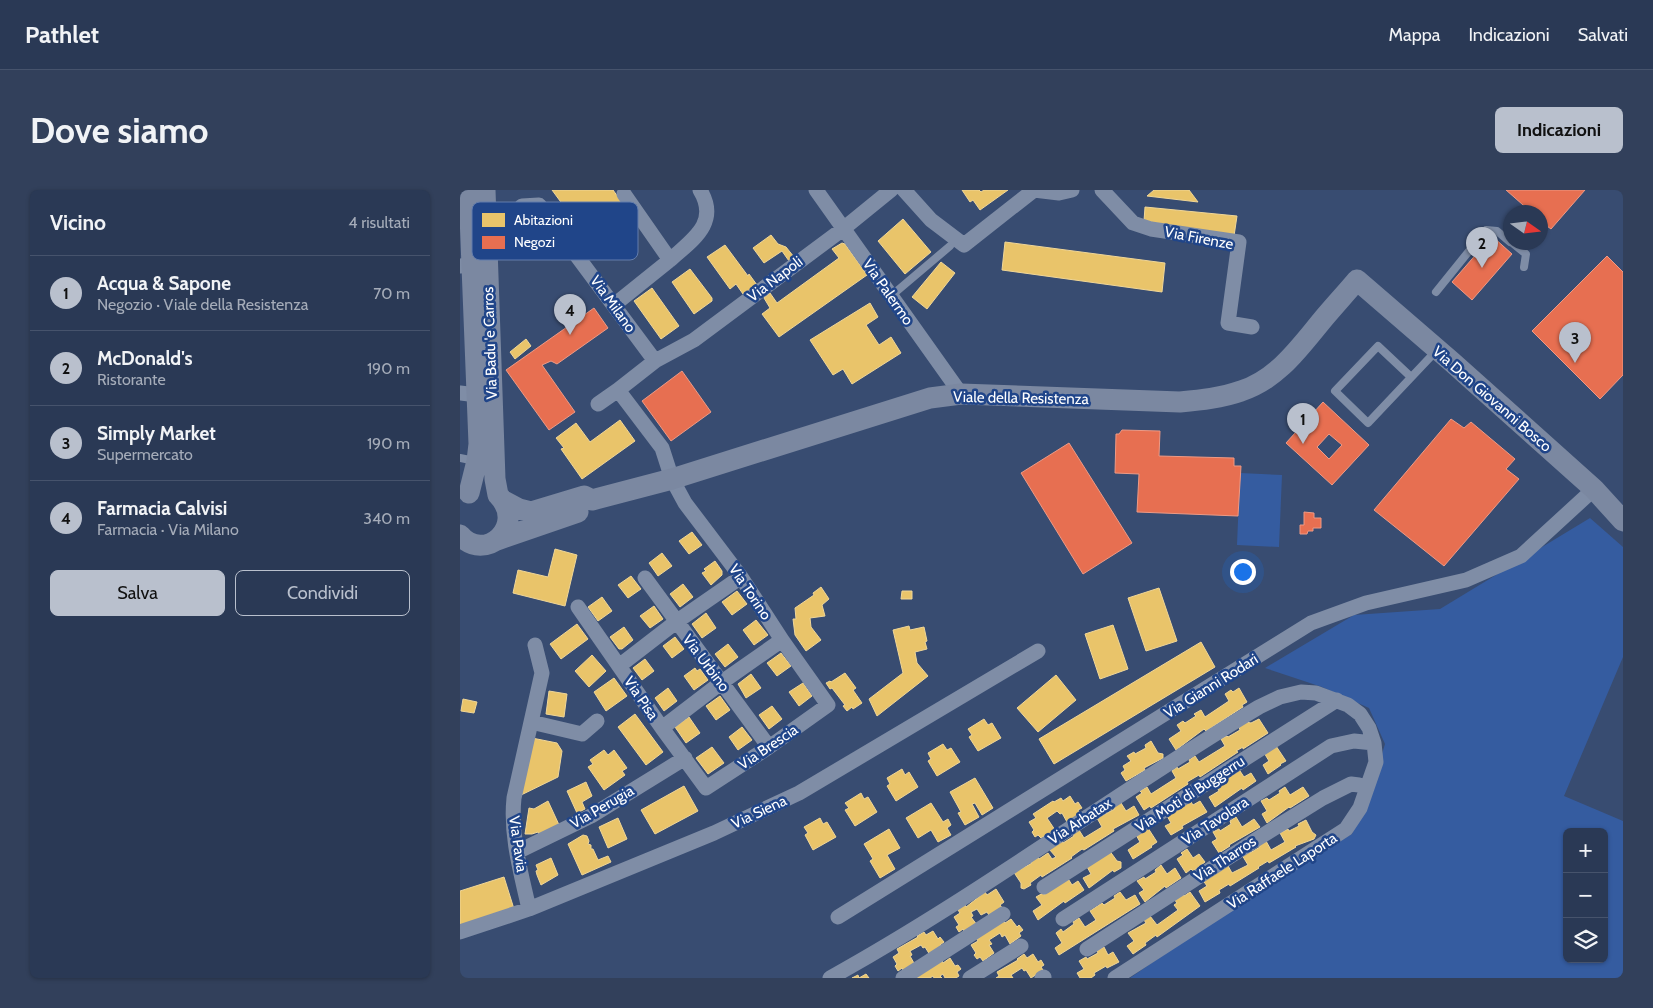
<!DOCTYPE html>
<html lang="it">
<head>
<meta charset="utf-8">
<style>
	:root { --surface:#2a3955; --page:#32405b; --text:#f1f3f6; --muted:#a5acb9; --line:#46536c; --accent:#b9c0cd }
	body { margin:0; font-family:Cabin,sans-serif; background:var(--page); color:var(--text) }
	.controls { position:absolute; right:15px; bottom:15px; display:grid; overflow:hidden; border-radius:8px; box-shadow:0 1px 4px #0004 }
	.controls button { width:45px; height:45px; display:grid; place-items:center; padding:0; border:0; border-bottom:1px solid var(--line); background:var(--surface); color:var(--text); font:25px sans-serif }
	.compass { position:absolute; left:1043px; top:15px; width:45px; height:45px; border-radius:50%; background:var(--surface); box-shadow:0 1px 4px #0004; rotate:104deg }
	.you { position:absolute; left:782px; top:381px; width:18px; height:18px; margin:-12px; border:4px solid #fff; border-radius:50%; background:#1a73e8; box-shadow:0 0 0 8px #1a73e833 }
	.badge { display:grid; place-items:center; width:32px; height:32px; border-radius:50%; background:var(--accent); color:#111; font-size:16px; font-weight:700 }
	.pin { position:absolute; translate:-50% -41px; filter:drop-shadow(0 1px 2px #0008) }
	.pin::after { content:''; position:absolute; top:26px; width:18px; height:15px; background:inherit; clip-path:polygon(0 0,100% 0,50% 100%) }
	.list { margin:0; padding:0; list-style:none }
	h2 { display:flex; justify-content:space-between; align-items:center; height:65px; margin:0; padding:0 20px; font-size:21px }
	h2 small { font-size:16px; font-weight:400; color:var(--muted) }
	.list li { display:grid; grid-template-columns:32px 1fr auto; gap:15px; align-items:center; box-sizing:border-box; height:75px; padding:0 20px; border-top:1px solid var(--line) }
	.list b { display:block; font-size:19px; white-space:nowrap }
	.list p { margin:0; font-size:16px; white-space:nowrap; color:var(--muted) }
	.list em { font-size:16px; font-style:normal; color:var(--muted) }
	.actions { display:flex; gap:10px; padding:15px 20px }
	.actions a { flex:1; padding:11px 0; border:1px solid var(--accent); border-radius:8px; text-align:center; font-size:18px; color:var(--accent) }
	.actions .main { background:var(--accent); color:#111 }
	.icon { flex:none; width:28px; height:28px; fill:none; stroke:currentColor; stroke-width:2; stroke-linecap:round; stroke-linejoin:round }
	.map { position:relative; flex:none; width:1163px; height:788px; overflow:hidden; border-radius:8px }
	header { display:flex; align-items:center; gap:30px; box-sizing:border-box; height:70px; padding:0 25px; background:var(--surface); border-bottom:1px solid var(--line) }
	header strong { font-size:24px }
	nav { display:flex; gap:28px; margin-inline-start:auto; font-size:18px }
	.intro { display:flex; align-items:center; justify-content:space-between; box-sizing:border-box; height:120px; padding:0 30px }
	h1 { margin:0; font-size:35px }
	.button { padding:12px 22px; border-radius:8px; background:var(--accent); color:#111; font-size:18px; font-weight:700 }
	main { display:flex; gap:30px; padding:0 30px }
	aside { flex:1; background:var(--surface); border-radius:8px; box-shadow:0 1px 4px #0004 }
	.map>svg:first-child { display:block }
	.green { fill:#355ca0; fill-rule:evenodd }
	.homes { fill:#e9c46a; stroke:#f0d697 }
	.shops { fill:#e76f51; stroke:#ee9a85; fill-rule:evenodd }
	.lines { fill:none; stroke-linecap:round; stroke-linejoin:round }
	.lane { stroke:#7f8da6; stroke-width:8 }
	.street { stroke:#7f8da6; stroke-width:15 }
	.secondary { stroke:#7b88a1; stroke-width:21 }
	.labels { text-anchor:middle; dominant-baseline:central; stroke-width:5; stroke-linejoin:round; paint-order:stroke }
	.street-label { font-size:15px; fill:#fff; stroke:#204589 }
	.key { fill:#204589; stroke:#637dac; stroke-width:1 }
	.key-label { font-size:14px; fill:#fff }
</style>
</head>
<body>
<header>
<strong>Pathlet</strong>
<nav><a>Mappa</a><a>Indicazioni</a><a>Salvati</a></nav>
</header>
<div class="intro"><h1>Dove siamo</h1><a class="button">Indicazioni</a></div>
<main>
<aside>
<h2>Vicino<small>4 risultati</small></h2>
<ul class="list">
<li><span class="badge">1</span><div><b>Acqua &amp; Sapone</b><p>Negozio · Viale della Resistenza</p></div><em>70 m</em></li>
<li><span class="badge">2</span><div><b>McDonald's</b><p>Ristorante</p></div><em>190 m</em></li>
<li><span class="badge">3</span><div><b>Simply Market</b><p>Supermercato</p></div><em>190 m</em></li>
<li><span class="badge">4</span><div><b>Farmacia Calvisi</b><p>Farmacia · Via Milano</p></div><em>340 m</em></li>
</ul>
<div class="actions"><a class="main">Salva</a><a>Condividi</a></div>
</aside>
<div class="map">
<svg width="1163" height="788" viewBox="0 0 1163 788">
	<rect width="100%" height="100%" fill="#384c71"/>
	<path class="green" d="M780 283 822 285 819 357 777 355Z
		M1130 328 1163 357V467L1104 606 1163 631V788H670L788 706 892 644 913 593 925 554 909 518 862 497 805 478 894 425 980 419ZM1107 642H1144V769H1107Z"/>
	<path class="homes" d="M92 0H153L178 35 139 64Z
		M502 0H519L521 2 524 0H548L520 20 513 10 510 12Z
		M694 0H729L738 12 687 6Z
		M685 17 777 26 774 46 684 31Z
		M443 29 471 62 445 84 418 51Z
		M311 45 318 54 326 57 334 67 329 71 322 61 304 73 293 58Z
		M545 52 705 73 702 102 542 80Z
		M382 53 385 54 407 85 319 147 302 124 310 118 304 108 310 103 317 113 379 68 372 59Z
		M265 55 288 86 289 84 297 95 283 104 276 94 270 99 247 67Z
		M481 72 495 83 467 119 452 107Z
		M230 79 252 108V111L234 124 212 92Z
		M192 98 219 136 201 149 174 111Z
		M410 113 418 127 406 135 419 155 431 147 441 163 392 194 383 179 373 185 350 150Z
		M66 149 71 156 55 169 50 162Z
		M160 230 175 251 122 289 101 259 104 258 96 248 116 233 130 252Z
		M232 342 242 355 229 364 219 351Z
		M95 359 117 365 105 416 53 403 58 380 88 387Z
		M202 363 212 376 198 386 189 373Z
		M255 371 262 381V385L251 395 242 383 246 381 244 379Z
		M171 386 181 399 168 408 158 395Z
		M223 394 233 407 220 417 210 404Z
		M361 397 369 409 362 415 365 426 350 428 351 437 361 450 346 461 335 445 333 429H336L335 418 354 405 353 403Z
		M699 398 717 451 686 461 668 408Z
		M277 401 287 414 272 425 262 412Z
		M442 401H452V409H441Z
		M142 407 152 421 138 431 128 417Z
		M194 416 203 429 190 438 180 426Z
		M246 423 256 438 242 448 232 434Z
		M296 430 308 445 294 455 283 440Z
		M117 434 128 449 101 469 90 454Z
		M653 435 668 479 640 489 625 444Z
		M449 436 450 440 464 437 467 451 465 452 467 459 455 462 457 473 468 486 417 526 409 509 443 483 433 440Z
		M164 437 173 450 162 459H159L150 447Z
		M215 447 224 459 212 468 203 456Z
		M741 452 755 477 594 574 579 549Z
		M268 454 278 467 265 477 255 464Z
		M321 463 331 476 317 486 307 473Z
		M132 465 146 481 129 497 115 481Z
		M185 469 194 481 182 490 173 478Z
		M235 478 237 481 240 479 248 490 234 500 224 486Z
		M385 483 396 498 393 500 402 513 393 519 392 517 387 521 383 516 385 515 372 498 370 499 366 493 370 491 371 492Z
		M291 484 301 498 286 508 278 494Z
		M596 485 616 510 578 542 557 518Z
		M154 488 167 506 146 521 134 502Z
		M343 493 352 506 339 516 329 502Z
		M208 498 217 511 204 521 195 508Z
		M779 498 787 512 782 515 783 517 746 541 744 539 716 560 709 549 721 541 717 535 723 531 725 533 736 526 734 524 741 520 745 527 769 511 765 504 771 500 773 502Z
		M89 501 107 504 104 527 86 524Z
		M260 506 270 520 256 530 246 516Z
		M3 509 17 512 14 523 1 521Z
		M312 516 322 529 309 539 299 525Z
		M175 524 203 562 186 575 158 537Z
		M229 527 240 543 226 553 215 537Z
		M524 529 528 535 532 533 541 548 518 561 509 547 512 545 508 539Z
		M799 529 808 543 783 559V557L776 561 778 562 740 587 739 585 727 592 728 594 691 618 690 616 684 620 676 607 682 603 680 601 687 597 691 604 716 588 712 581 717 577 718 579 730 572 729 570 735 566 739 572 765 556 761 549 767 546 768 547 780 540 779 537 786 532 791 533Z
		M282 537 292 550 278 560 269 547Z
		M72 548 97 553 102 561 98 587 59 606Z
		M691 551 698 563 703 564V568L684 578 685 580 666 591 661 583 665 580 663 576 671 571 667 566 674 562 675 564 686 558 685 555Z
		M483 554 487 560 491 558 500 572 477 586 468 571 471 569 468 563Z
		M816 556 826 571 820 574 821 575 808 584 803 575 809 571 803 561Z
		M252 557 264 573 248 584 236 568Z
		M144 560 148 565 154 560 167 578 162 581 165 585 144 600 128 577 133 574 130 570Z
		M778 578 784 587 791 583 796 591 783 600 782 598 755 617 749 607 759 601 755 594Z
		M442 579 445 585 449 582 458 597 436 611 427 596 430 594 427 588Z
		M515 588 533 618 522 625 515 613 512 614 519 627 505 635 498 623 501 622 490 602Z
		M126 592 132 606 122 612 125 619 117 623 107 601Z
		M224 596 238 621 195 644 181 620Z
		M825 597 830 605 843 597 849 606 830 618 829 617 807 633 802 624 807 621 801 611 807 608 809 610 820 603 819 601Z
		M401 603 404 609 408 607 417 622 395 636 385 620 389 618 385 613Z
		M610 606 615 614 618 612 622 618 618 620 620 624 607 632 602 623 600 624 597 621 587 628 595 640 581 648 578 645 575 647 572 642 574 640 569 632 576 628 573 624 593 611 594 612 601 608 603 611Z
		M729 609 733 615 740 611 747 622 722 636 723 638 711 645 705 636 711 633 706 624Z
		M88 611 100 637 80 647 78 642 72 644H65L69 618 74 619Z
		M471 613 483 632 488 629 491 635 487 638 491 645 478 652 471 640 458 648 446 628Z
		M661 613 666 621 674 616 679 625 653 639 654 641 624 660 622 659 611 667 612 668 582 687 581 685 570 693 571 695 564 699 561 698V693L553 681 561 679 572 673 570 670 577 666 579 669 588 663 592 669 596 667 589 659 602 651 603 653 614 646 613 644 619 640 624 648 642 637 637 628 655 619 654 617Z
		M776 627 782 637 794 629 800 637 769 655 770 656 759 663 752 652 757 649 753 642 759 639 760 641 771 634 770 631Z
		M158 628 167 649 148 658 139 637Z
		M360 628 363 634 367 632 376 647 353 660 345 645 348 643 344 637Z
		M846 630 852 642 856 645 854 649 835 656 836 657 809 673 808 671 798 677 799 678 770 696 769 694 759 700 760 703 745 712 739 701 747 696 742 689 767 674 772 683 788 675 782 665 789 661 790 663 800 657 799 655 806 651 811 660 825 652 820 643 828 639 829 641 839 636 838 634Z
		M688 638 697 652 691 656 692 657 673 669 668 660 680 652 675 643Z
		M429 639 440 658 427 665 435 679 420 688 410 671 413 669 404 654Z
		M123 645 127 646 129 651 128 654 131 655V659H133L138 670 148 666 151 672 122 685 108 654Z
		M727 659 733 668 739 664 745 672 733 681 731 679 726 683 717 669 723 665 721 663Z
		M649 660 657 671 661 672V678L654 682 653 680 629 698 623 688 631 684 626 675Z
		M91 668 98 685 81 695 77 685 76 681 78 680 76 675Z
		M701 675 707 684 715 678 721 688 706 698 705 696 685 712 679 703 684 700 677 691 684 687 685 689 696 682 695 680Z
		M44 687 54 719 0 736V701Z
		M607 687 612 695 618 691 624 700 605 713 604 711 578 730 573 721 582 715 576 707 583 703 584 705Z
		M536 699 544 712 540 715 543 719 530 727 527 722 521 725 517 719 511 722 513 726 511 727 517 735 505 743 503 739 499 742 496 737 499 735 494 727 500 723 498 720 505 715 506 717 525 702 527 705Z
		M660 702 666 710 675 705 680 714 599 765 595 758 602 753 596 743 601 739 603 742 614 734 613 732 619 728 625 737 636 730 630 721 642 713 644 715 655 708 654 706Z
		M730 702 740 716 697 747 696 745 685 753 686 755 673 764 667 756 674 751 668 743 686 733 684 730 690 726 697 735 718 720 714 715 717 713 714 709 722 703 724 706Z
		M551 729 557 737 559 735 563 740 559 743 561 746 550 754 545 745 542 747 540 743 529 750 532 754 529 755 534 763 523 771 520 767 517 769 514 765 516 763 511 755 518 751 516 748 543 730 545 733Z
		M473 741 478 749 480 747 484 752 480 755 482 758 470 765 465 757 463 758 461 755 450 761 452 765 450 766 455 775 444 782 442 778 438 781 435 776 437 774 433 767 439 763 437 759 458 747 457 746 464 742 466 745Z
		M644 757 648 765 653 762 659 772 647 778 646 776 634 783 635 785 631 788H620L617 783 624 779 619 771 626 767 627 769 638 763 637 761Z
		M564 764 567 768 573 764 578 772 581 770 584 775 581 777 583 780 571 788 566 780 564 781 562 778 551 785 553 788H536L539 786 537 782 558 770 557 769Z
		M490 768 495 776 498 775 501 779 497 782 499 786 496 788H485L483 784 480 786 482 788H474L473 786 470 788H455L482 770 483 773Z
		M406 784 409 788H392L398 785 399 788Z"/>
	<path class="shops" d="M1046 0H1125L1091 39 1080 31V22H1071Z
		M1032 46 1052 64 1012 110 992 92Z
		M1147 66 1163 82V185L1140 209 1072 141Z
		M134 118 148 138 97 174 91 171 82 175 115 222 89 240 46 180Z
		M222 181 251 222 211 251 182 211Z
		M863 212 909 255 872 295 826 253ZM869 244 882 255 869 269 857 257Z
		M991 229 1004 238 1011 232 1055 269 1046 279 1059 289 984 376 914 320Z
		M662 240 700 241 699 266 774 268V276H781L778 326 677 322 679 284 655 283 656 244H659Z
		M609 253 672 353 623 384 561 283Z
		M844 322 854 323V328H861V338H853V341H848L847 344H840V335H844Z"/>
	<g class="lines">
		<path class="lane" d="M1051 52 1066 64 1064 77
			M976 102 1026 40 1037 41 1050 52
			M431 106 490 56
			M951 187 918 156 875 201 908 233 977 160
			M0 268 15 271"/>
		<path class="street" d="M356 0 501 204
			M444 0 471 30 504 55 574 0 599 3 612 0
			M642 0 673 33 691 39 779 52 768 133 792 137
			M164 4 210 70C232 50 260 33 240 0
			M0 76 27 72 47 32 62 16 79 15 195 171
			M154 115 210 70
			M0 203 17 205
			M138 214 158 200
			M185 388 309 557
			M118 417 202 538 246 598 309 557 368 515 322 450 281 387 225 313 212 289 202 258 158 200 195 171 234 150 383 39 431 0
			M159 476 216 432 281 387
			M71 532 122 544 137 531
			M202 538 262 492 322 450
			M57 662 131 626 225 568
			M584 697 877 510
			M69 719C61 683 50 645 54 608L82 483 75 455
			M378 727 851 433 906 413 1006 390 1061 366 1134 299
			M603 729 871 556 894 551 914 553
			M0 742 69 719 254 643 339 603 578 461
			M627 759 797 649 863 608 891 594 899 595 907 598
			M370 788C518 706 654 604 799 517L820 507 841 502 856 503 888 515 900 524 909 538 914 553 916 572 900 618 886 639 655 788
			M443 788 543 724
			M510 788 561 756
			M582 788 584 787"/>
		<path class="secondary" d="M25 0 35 289 38 305
			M9 303 17 271 19 254 9 0
			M44 311 59 319 71 322 124 306 132 310 212 289 470 208 501 204 720 212C741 210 761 208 781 201 818 189 840 157 864 128 875 115 886 103 897 90L992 172 1134 299 1163 331
			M0 345C24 374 68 336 38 305
			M37 350 118 322"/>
	</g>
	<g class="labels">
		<g class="street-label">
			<text transform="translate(739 48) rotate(11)">Via Firenze</text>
			<text transform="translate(315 89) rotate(-37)">Via Napoli</text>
			<text transform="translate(428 102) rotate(55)">Via Palermo</text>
			<text transform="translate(153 114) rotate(54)">Via Milano</text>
			<text transform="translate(30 153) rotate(-92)">Via Badu 'e Carros</text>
			<text transform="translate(561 208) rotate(1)">Viale della Resistenza</text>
			<text transform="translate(1032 209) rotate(41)">Via Don Giovanni Bosco</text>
			<text transform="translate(290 402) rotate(56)">Via Torino</text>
			<text transform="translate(246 473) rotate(53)">Via Urbino</text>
			<text transform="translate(751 496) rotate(-32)">Via Gianni Rodari</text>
			<text transform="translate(181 508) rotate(56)">Via Pisa</text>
			<text transform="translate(308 557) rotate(-34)">Via Brescia</text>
			<text transform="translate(730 604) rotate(-33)">Via Moti di Buggerru</text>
			<text transform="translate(142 617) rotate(-30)">Via Perugia</text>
			<text transform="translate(299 622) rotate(-25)">Via Siena</text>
			<text transform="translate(620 631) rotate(-33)">Via Arbatax</text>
			<text transform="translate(755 631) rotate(-33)">Via Tavolara</text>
			<text transform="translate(58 654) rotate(82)">Via Pavia</text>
			<text transform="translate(765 669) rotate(-33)">Via Tharros</text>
			<text transform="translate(822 681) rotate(-33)">Via Raffaele Laporta</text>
		</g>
	</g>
	<rect x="12" y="12" width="166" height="58" rx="8" class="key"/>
	<rect x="22" y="23" width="23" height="14" fill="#e9c46a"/>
	<rect x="22" y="46" width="23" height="13" fill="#e76f51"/>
	<g class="key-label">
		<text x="54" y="35">Abitazioni</text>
		<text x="54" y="57">Negozi</text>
	</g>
</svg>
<div class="controls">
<button>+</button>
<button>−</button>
<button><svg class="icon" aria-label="layers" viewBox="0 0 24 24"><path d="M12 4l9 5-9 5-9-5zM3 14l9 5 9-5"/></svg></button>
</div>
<svg class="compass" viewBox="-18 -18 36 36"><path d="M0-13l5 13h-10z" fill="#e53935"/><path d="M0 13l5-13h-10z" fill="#a5acb9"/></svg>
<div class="you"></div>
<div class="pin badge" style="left:843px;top:254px">1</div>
<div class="pin badge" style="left:1022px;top:78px">2</div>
<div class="pin badge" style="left:1115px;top:173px">3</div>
<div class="pin badge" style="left:110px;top:145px">4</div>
</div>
</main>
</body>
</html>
